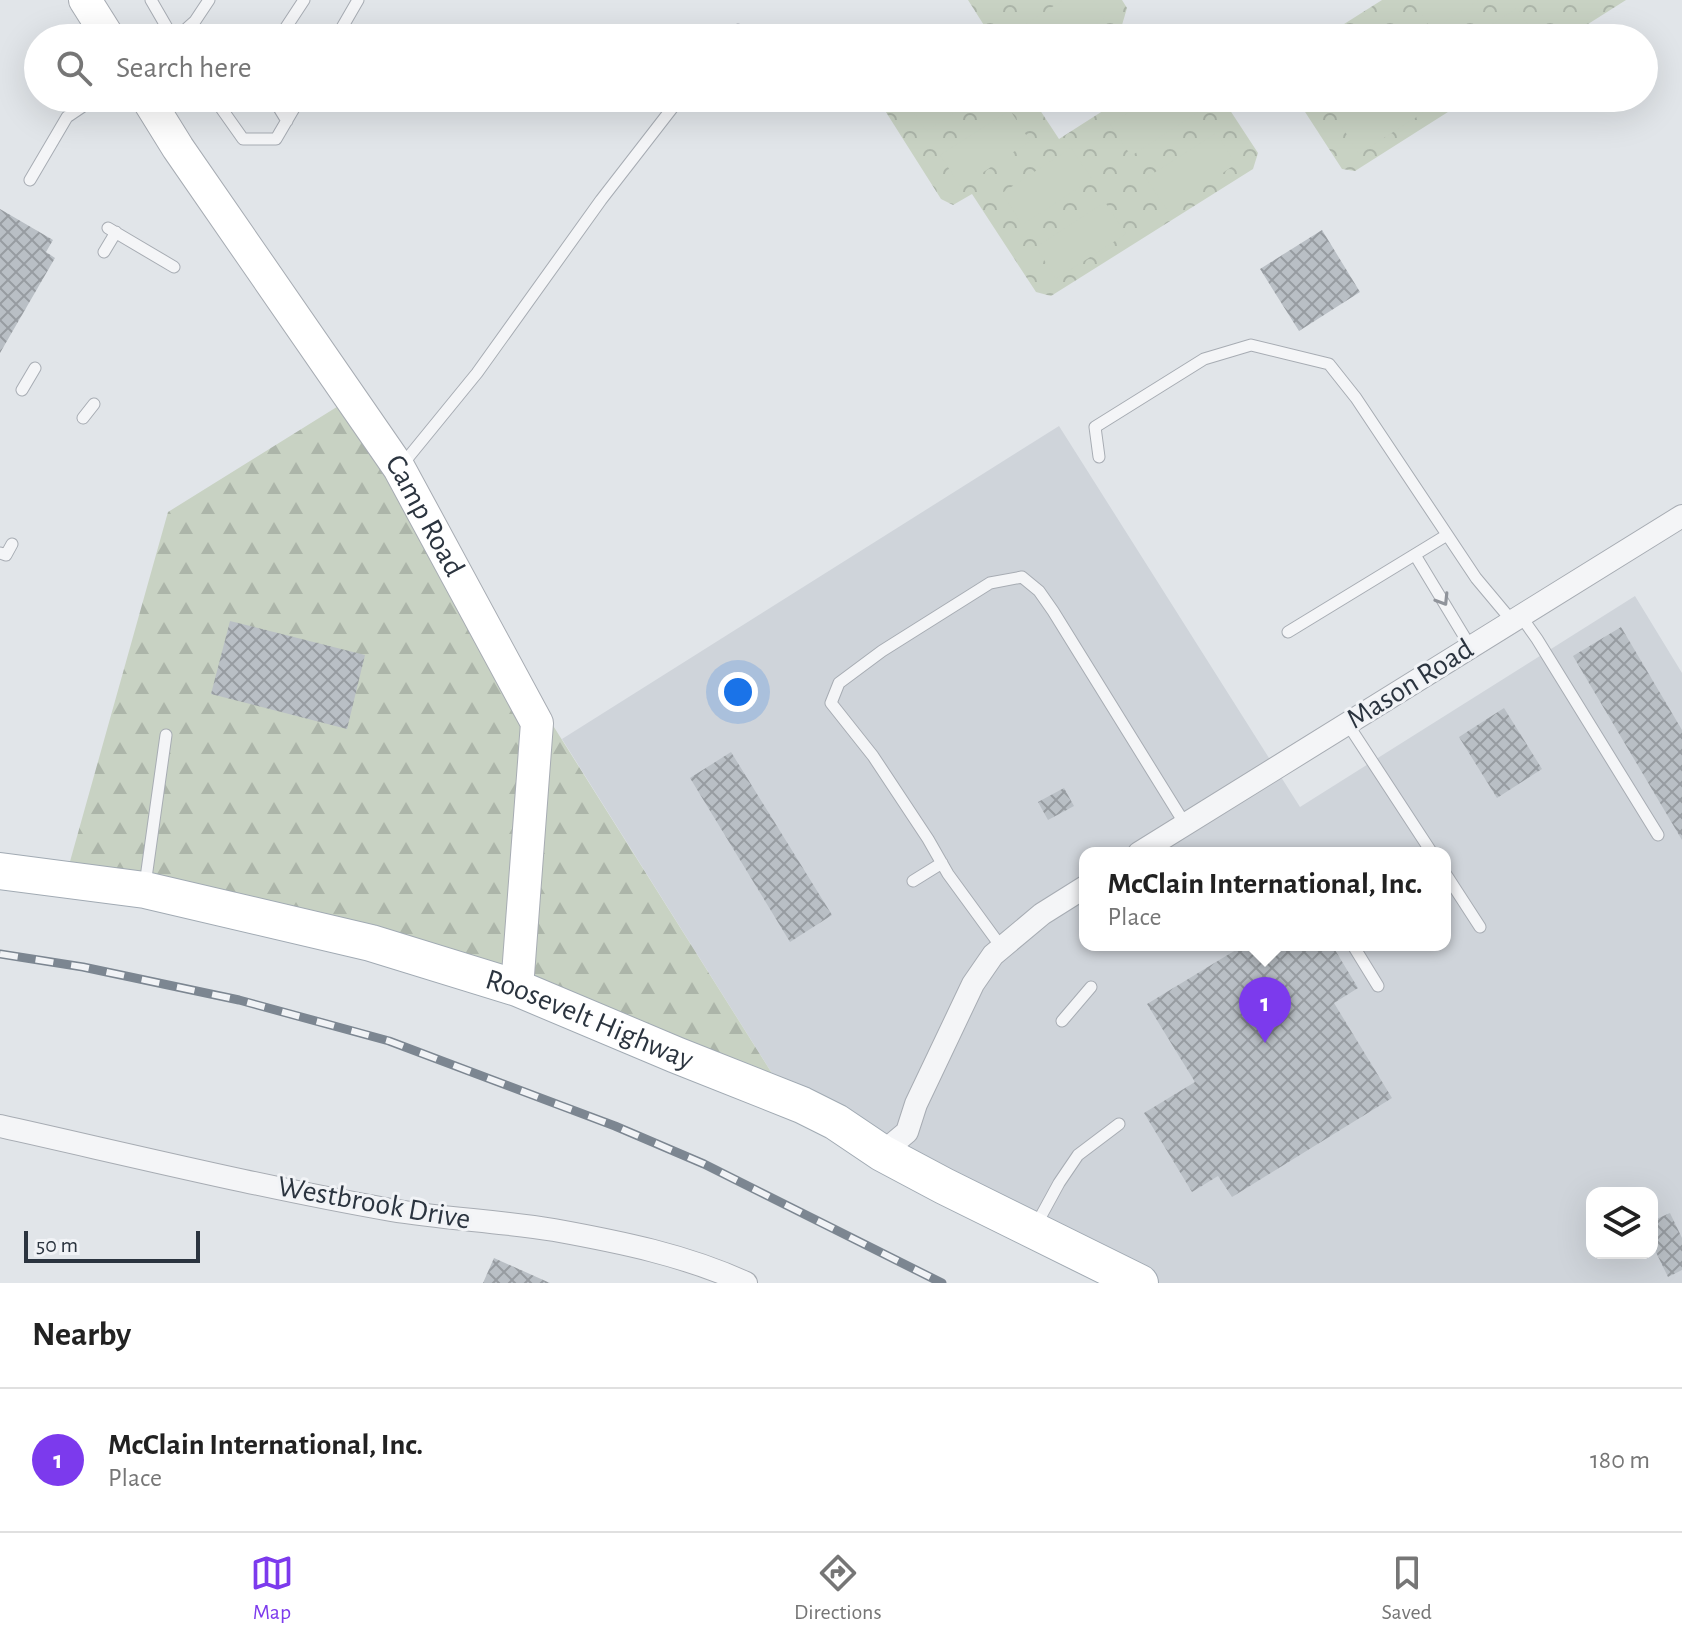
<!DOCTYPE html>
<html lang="en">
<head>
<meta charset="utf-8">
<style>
	:root { --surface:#fff; --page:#f2f2f2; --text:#222; --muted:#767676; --line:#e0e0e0; --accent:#7c3aed }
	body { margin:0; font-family:"Alegreya Sans",sans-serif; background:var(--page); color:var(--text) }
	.controls { position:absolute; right:24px; bottom:24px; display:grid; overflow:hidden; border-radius:16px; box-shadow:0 8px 32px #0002 }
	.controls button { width:72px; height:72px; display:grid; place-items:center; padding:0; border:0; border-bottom:2px solid var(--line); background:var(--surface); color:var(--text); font:40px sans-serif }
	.scale { position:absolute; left:24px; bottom:20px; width:176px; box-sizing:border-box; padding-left:8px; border:4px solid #2b343f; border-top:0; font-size:22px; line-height:28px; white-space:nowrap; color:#2b343f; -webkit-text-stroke:6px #f1f3f6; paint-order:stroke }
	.you { position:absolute; left:738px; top:692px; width:28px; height:28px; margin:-20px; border:6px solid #fff; border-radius:50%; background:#1a73e8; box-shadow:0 0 0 12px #1a73e833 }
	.badge { display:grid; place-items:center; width:52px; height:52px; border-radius:50%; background:var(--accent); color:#fff; font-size:26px; font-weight:700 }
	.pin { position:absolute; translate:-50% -66px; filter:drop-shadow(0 2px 4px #0008) }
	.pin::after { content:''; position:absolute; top:42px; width:28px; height:24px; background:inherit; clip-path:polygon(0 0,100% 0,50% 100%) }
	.popup { position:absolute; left:1079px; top:847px; width:372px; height:104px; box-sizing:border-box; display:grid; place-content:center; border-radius:16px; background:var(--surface); filter:drop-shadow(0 2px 6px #0005); font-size:26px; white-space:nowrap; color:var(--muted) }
	.popup b { font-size:30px; color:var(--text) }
	.popup::after { content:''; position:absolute; left:50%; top:100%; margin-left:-16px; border:16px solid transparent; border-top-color:var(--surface) }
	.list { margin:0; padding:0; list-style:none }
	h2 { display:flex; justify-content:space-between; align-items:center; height:104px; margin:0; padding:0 32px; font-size:34px }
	h2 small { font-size:26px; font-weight:400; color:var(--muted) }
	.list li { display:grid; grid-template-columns:52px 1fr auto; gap:24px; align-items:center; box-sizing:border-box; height:144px; padding:0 32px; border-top:2px solid var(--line) }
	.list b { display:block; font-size:30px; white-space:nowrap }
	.list p { margin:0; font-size:26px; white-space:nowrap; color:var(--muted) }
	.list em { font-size:26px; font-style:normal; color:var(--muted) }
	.icon { flex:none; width:44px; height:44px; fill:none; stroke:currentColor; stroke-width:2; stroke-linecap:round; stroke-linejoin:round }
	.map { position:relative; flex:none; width:1682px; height:1283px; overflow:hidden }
	.search { position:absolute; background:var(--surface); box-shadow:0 8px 32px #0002; left:24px; right:24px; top:24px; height:88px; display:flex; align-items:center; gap:20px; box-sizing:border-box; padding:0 28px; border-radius:44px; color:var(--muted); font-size:30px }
	.sheet { height:248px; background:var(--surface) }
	nav { display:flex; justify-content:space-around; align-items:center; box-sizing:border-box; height:112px; border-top:2px solid var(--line); background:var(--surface); font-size:22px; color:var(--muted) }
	nav a { display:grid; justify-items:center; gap:4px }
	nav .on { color:var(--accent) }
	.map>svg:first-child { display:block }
	.built { fill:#cfd4da; fill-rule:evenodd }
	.forest { fill:url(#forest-firs) }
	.park { fill:url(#park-crowns) }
	.pitch { fill:#c8d2c3 }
	.building { fill:url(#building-cross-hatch) }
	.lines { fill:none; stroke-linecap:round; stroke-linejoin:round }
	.lane-casing { stroke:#a7acb3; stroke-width:13 }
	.street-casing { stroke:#a7acb3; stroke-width:24 }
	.secondary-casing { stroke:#a7acb3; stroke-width:34 }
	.primary-casing { stroke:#a1aab3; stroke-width:38 }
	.lane { stroke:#f4f5f7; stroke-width:11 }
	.street { stroke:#f4f5f7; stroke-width:22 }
	.secondary { stroke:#fff; stroke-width:32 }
	.primary { stroke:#fff; stroke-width:36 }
	.rail-casing { stroke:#7c8691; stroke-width:9 }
	.rail { stroke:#f1f3f6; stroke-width:6; stroke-dasharray:18; stroke-linecap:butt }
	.oneway { stroke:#90949b }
	.labels { text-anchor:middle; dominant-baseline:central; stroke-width:6; stroke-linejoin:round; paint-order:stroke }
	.street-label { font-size:30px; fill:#2b343f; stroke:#f1f3f6 }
</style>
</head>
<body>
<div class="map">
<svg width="1682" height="1283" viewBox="0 0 1682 1283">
	<defs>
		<pattern id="forest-firs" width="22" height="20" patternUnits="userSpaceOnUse" patternTransform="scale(2)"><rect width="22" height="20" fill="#c8d2c3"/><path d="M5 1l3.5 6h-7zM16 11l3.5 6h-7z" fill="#acb5a9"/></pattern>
		<pattern id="park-crowns" width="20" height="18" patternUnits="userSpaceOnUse" patternTransform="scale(2)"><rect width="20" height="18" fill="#c8d2c3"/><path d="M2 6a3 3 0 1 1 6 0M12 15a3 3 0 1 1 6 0" fill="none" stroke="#acb5a9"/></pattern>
		<pattern id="building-cross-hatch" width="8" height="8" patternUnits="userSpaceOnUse" patternTransform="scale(2)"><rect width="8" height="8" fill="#b9bfc5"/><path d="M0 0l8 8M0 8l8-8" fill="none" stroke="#979ca1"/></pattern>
	</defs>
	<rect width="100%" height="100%" fill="#e1e5e9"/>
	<path class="built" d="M1059 426 1300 807 1635 596 1682 673V1283H1131L802 1121 562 739ZM1085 853H1445V945H1085ZM1592 1193H1652V1253H1592Z"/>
	<path class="forest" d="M348 400 802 1121 487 983 62 890 168 512Z"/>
	<path class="park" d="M968 0H1122L1127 8 1122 25 1102 38H975L987 30Z
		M1382 0H1626L1566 38H1322Z
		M885 98H1032L1059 139 1123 98H1222L1258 153 1253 169 1051 296 1036 292 972 194 953 205 941 199 884 109Z
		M1296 98H1470L1355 171 1342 169Z"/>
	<path class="pitch" d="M1063 0H1093L1105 18 1074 38H1019L1015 31Z
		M1413 0H1479L1432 30Z
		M1517 8 1536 38H1471Z
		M907 98H977L926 131 905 99Z
		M1151 98H1192L1200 111 1131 156 1110 124Z
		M1375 98H1422L1429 109 1359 154 1339 122Z
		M1010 110 1030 141 961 187 940 155Z
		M1216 133 1236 164 1167 210 1146 178Z
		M1071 148 1092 179 1022 225 1002 193Z
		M1105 202 1126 234 1056 279 1036 247Z"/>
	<path class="building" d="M0 209 53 240 46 252 55 258 0 353Z
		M1322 230 1360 292 1299 331 1260 269Z
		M230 621 365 655 347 729 211 694Z
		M1621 627 1682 730V840L1573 656Z
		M1504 708 1542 769 1497 798 1459 737Z
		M731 752 832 915 790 942 690 778Z
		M1064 788 1074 806 1048 820 1038 802Z
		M1244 945H1332L1358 988 1334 1003 1392 1098 1232 1197 1218 1176 1192 1192 1144 1113 1195 1082 1147 1004Z
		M1670 1213 1682 1238V1270L1668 1277 1652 1244V1221Z
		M494 1258 550 1283H483Z"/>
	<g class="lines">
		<g class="lane-casing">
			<path id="lane" d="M151 0 173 38
				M176 38 195 21 209 0
				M279 38 304 0
				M336 38 358 0
				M731 38 738 30
				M214 98 243 139H276L300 98
				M273 98 287 121
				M30 180 67 117 95 98
				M108 228 174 267
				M104 252 116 232
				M22 390 35 368
				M83 418 94 404
				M1099 457 1095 427 1204 359 1251 345 1329 364 1356 398 1476 578 1512 621
				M402 465 477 373 601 200 680 98
				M0 553 6 555 12 544
				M1415 555 1470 646
				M1520 615 1537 639 1658 835
				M1288 632 1447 535
				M1347 723 1432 853
				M1445 873 1480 927
				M913 881 942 863
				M145 885 166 735
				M1354 947 1378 986
				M1002 948 948 874 928 839 873 756 831 703 839 683 882 651 990 583 1022 577 1039 591 1053 611 1185 824
				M1062 1021 1091 987
				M1035 1227 1059 1183 1078 1155 1119 1124"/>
		</g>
		<g class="street-casing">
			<path id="street" d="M1139 853 1682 516
				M0 1126C130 1155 260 1187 391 1210 445 1219 500 1221 554 1230 620 1242 685 1255 746 1283
				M882 1153 907 1132 916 1104 973 984 993 955 1042 914 1085 887"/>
		</g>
		<g class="secondary-casing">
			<g id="secondary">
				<path d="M85 0 109 38"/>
				<path id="s1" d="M147 98 178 148 399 468 537 723 517 988"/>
			</g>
		</g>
		<g class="primary-casing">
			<g id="primary">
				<path id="s2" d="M0 871 145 890 371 943 517 988 676 1055 802 1105 836 1122 882 1153 944 1186 1140 1283"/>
			</g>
		</g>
		<use href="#lane" class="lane"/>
		<use href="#street" class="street"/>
		<use href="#secondary" class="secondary"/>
		<use href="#primary" class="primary"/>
		<g class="rail-casing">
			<path id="rail" d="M0 954 83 967 239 1000 389 1041 615 1126 704 1164 942 1283"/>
		</g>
		<use href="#rail" class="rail"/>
	</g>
	<defs><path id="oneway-chevron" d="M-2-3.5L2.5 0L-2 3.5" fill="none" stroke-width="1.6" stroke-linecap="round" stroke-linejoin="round" transform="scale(2)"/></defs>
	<use class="oneway" href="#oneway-chevron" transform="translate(1443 600) rotate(58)"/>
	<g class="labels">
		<g class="street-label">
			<text stroke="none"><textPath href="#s1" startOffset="502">Camp Road</textPath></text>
			<text transform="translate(1410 684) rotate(-32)">Mason Road</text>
			<text stroke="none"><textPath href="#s2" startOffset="610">Roosevelt Highway</textPath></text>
			<text transform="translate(374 1203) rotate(10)">Westbrook Drive</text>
		</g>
	</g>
</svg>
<div class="controls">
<button><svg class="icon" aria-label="layers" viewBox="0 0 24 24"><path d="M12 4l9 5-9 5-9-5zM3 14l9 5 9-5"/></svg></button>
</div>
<div class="scale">50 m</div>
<div class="you"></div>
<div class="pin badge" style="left:1265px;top:1043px">1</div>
<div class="popup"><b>McClain International, Inc.</b>Place</div>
<div class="search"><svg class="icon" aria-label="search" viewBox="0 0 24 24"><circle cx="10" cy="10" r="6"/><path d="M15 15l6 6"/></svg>Search here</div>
</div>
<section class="sheet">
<h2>Nearby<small></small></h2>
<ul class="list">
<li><span class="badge">1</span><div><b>McClain International, Inc.</b><p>Place</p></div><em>180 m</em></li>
</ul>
</section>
<nav>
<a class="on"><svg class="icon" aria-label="map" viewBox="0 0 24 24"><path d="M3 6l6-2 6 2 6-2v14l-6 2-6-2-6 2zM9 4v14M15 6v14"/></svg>Map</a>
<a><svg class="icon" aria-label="directions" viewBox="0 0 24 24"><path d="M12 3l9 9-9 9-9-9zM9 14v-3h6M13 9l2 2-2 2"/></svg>Directions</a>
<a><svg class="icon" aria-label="saved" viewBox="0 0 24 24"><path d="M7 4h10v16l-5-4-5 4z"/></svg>Saved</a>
</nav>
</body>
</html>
